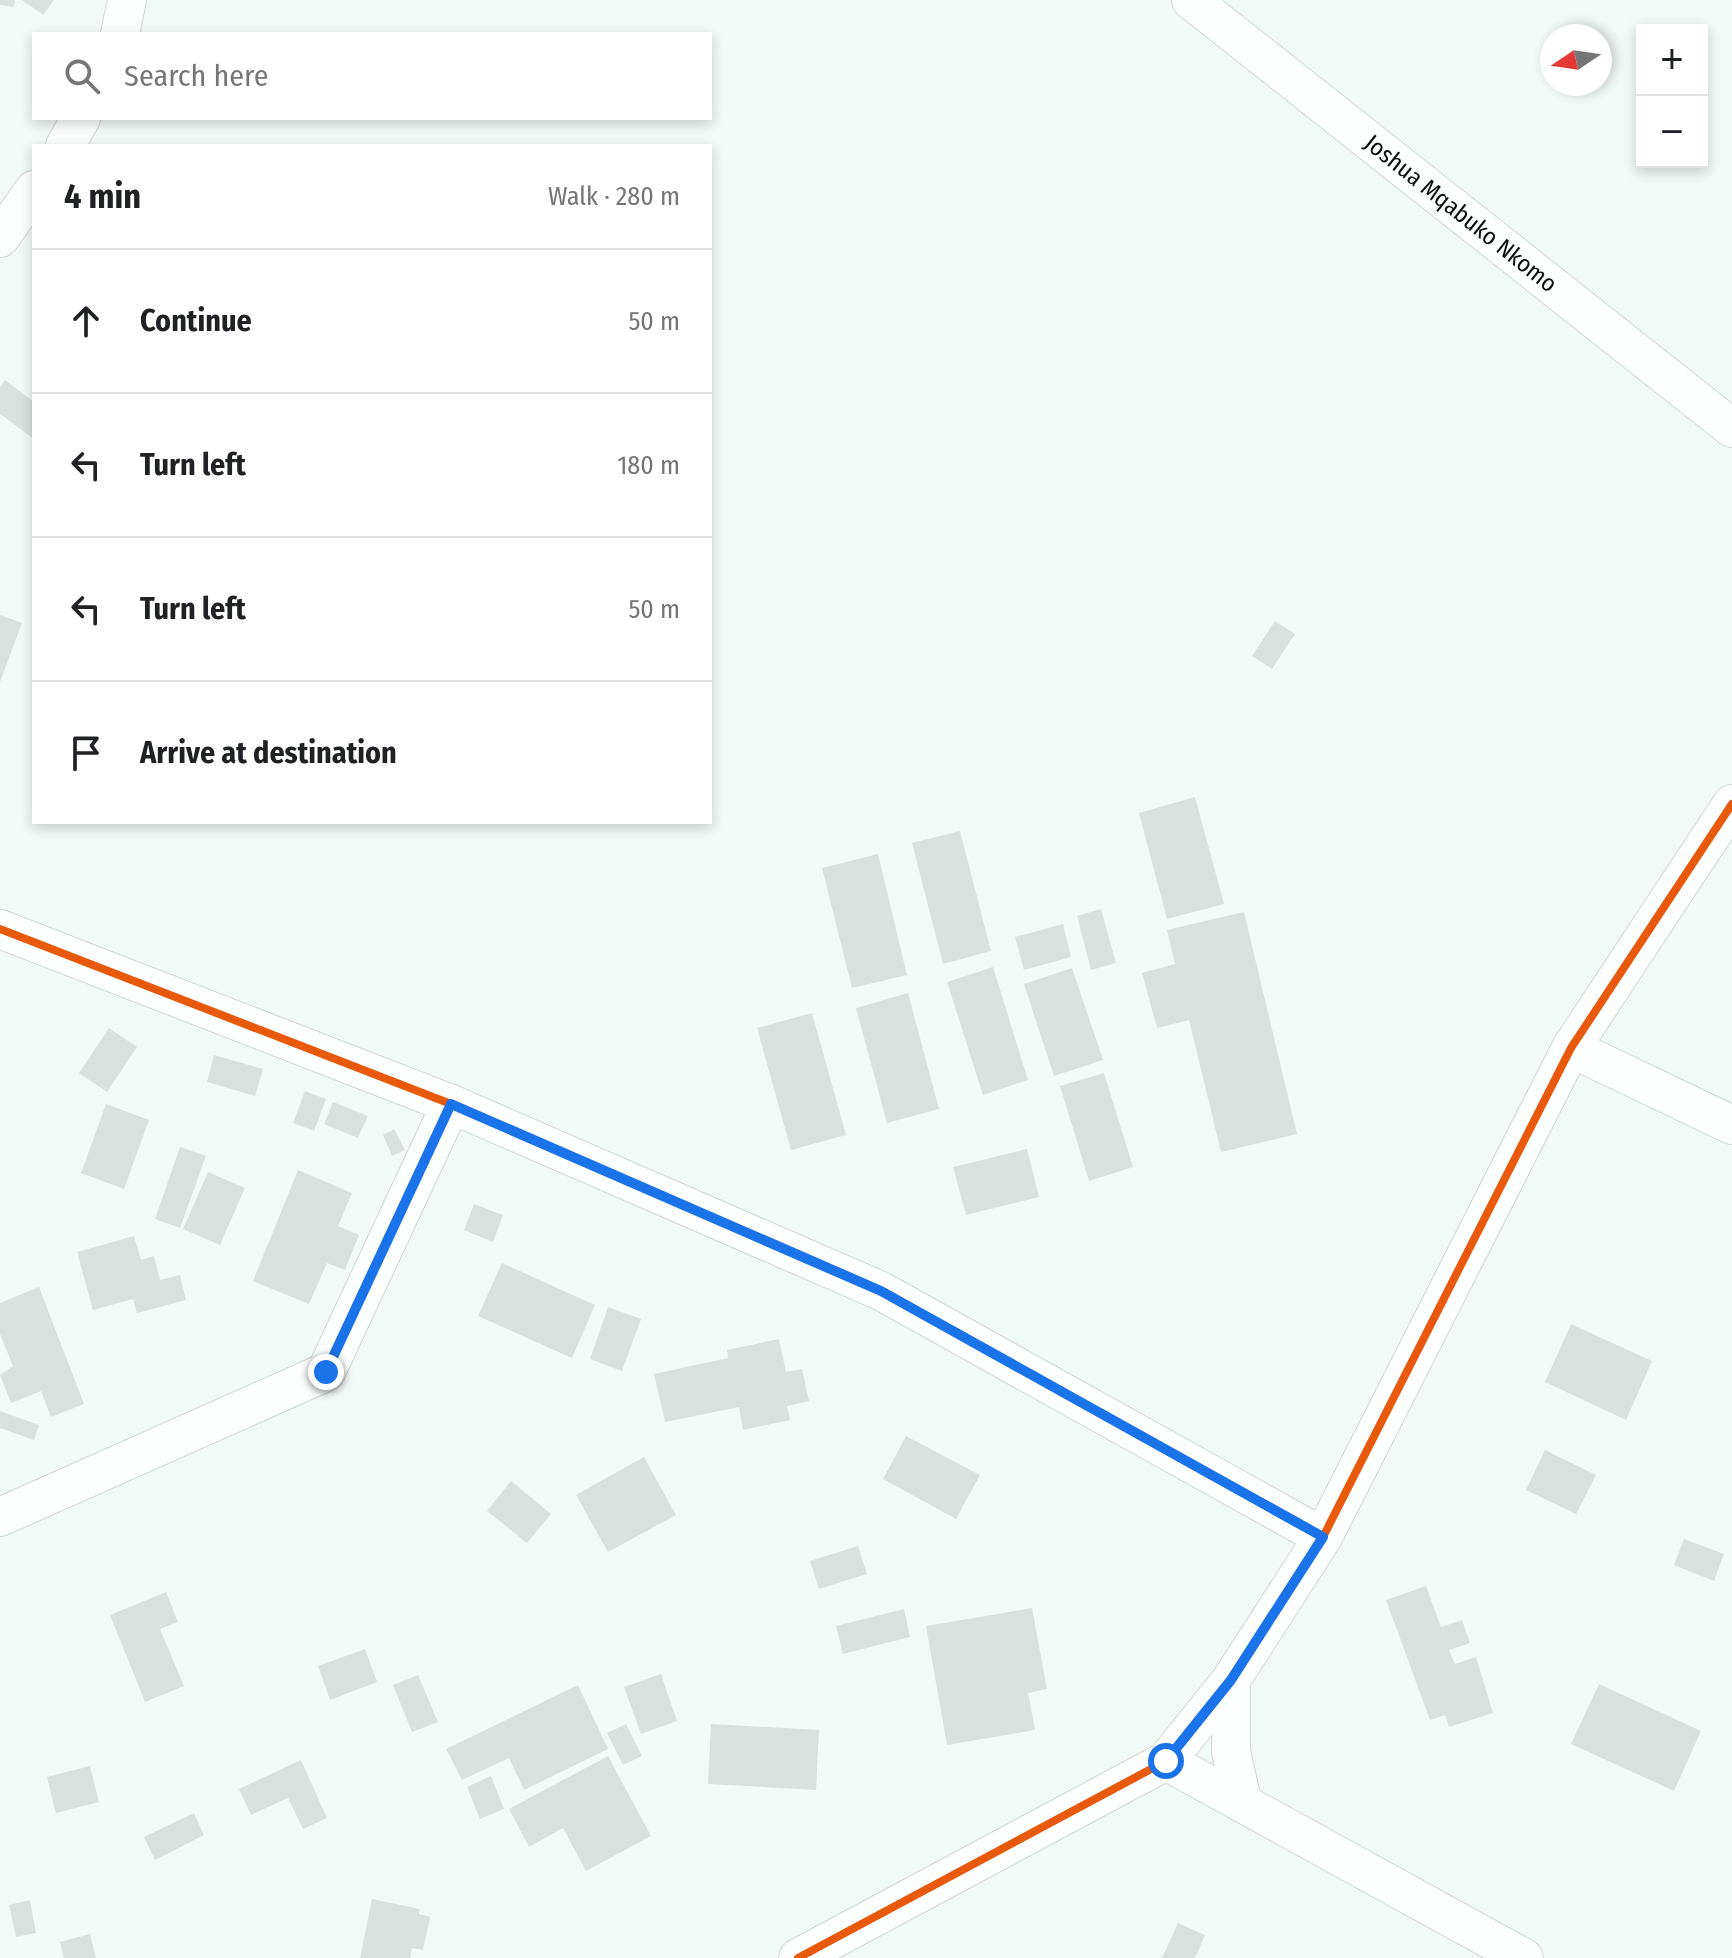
<!DOCTYPE html>
<html lang="en">
<head>
<meta charset="utf-8">
<style>
	:root { --surface:#fff; --page:#f6f6f6; --text:#202124; --muted:#757577; --line:#e0e0e0 }
	body { margin:0; font-family:"Fira Sans Condensed",sans-serif; background:var(--page); color:var(--text) }
	.controls { position:absolute; right:24px; top:24px; display:grid; overflow:hidden; border-radius:0px; box-shadow:0 4px 12px #0003 }
	.controls button { width:72px; height:72px; display:grid; place-items:center; padding:0; border:0; border-bottom:2px solid var(--line); background:var(--surface); color:var(--text); font:40px sans-serif }
	.compass { position:absolute; left:1540px; top:24px; width:72px; height:72px; border-radius:50%; background:var(--surface); box-shadow:0 4px 12px #0003; rotate:257deg }
	.stop { position:absolute; width:24px; height:24px; margin:-18px; border:6px solid #1a73e8; border-radius:50%; background:#fff }
	.stop.end { background:#1a73e8; border-color:#fff; box-shadow:0 2px 8px #0008 }
	.list { margin:0; padding:0; list-style:none }
	h2 { display:flex; justify-content:space-between; align-items:center; height:104px; margin:0; padding:0 32px; font-size:34px }
	h2 small { font-size:26px; font-weight:400; color:var(--muted) }
	.list li { display:grid; grid-template-columns:52px 1fr auto; gap:24px; align-items:center; box-sizing:border-box; height:144px; padding:0 32px; border-top:2px solid var(--line) }
	.list b { display:block; font-size:30px; white-space:nowrap }
	.list em { font-size:26px; font-style:normal; color:var(--muted) }
	.icon { flex:none; width:44px; height:44px; fill:none; stroke:currentColor; stroke-width:2; stroke-linecap:round; stroke-linejoin:round }
	.map { position:relative; flex:none; width:1732px; height:1958px; overflow:hidden }
	.search { position:absolute; background:var(--surface); box-shadow:0 4px 12px #0003; left:32px; top:32px; width:680px; height:88px; display:flex; align-items:center; gap:20px; box-sizing:border-box; padding:0 28px; border-radius:0px; color:var(--muted); font-size:30px }
	.panel { position:absolute; background:var(--surface); box-shadow:0 4px 12px #0003; left:32px; top:144px; width:680px; height:680px; border-radius:0px }
	.map>svg:first-child { display:block }
	.building { fill:#dae0dd }
	.lines { fill:none; stroke-linecap:round; stroke-linejoin:round }
	.minor-casing { stroke:#d0d6d4; stroke-width:40 }
	.minor { stroke:#fdfefe; stroke-width:38 }
	.cycleway-casing { stroke:#fff; stroke-width:13 }
	.cycleway { stroke:#e8590c; stroke-width:8 }
	.route { stroke:#1a73e8; stroke-width:10 }
	.labels { text-anchor:middle; dominant-baseline:central; stroke-width:6; stroke-linejoin:round; paint-order:stroke }
	.street-label { font-size:24px; fill:#0a0f0d; stroke:#fff }
</style>
</head>
<body>
<div class="map">
<svg width="1732" height="1958" viewBox="0 0 1732 1958">
	<rect width="100%" height="100%" fill="#f2faf7"/>
	<path class="building" d="M0 0H15L14 7 0 5Z
		M22 0H54L43 15Z
		M5 380 34 402V439L0 414V387Z
		M0 615 22 623 0 682Z
		M1275 621 1295 634 1272 669 1252 656Z
		M1195 797 1224 904 1167 919 1139 813Z
		M960 831 991 951 943 964 912 843Z
		M878 854 907 975 852 988 822 868Z
		M1101 909 1116 963 1091 970 1077 916Z
		M1244 912 1297 1134 1221 1152 1189 1020 1157 1028 1142 973 1175 964 1167 930Z
		M1063 924 1071 957 1024 970 1015 937Z
		M993 967 1028 1080 983 1095 947 982Z
		M1072 968 1103 1060 1054 1076 1024 984Z
		M908 993 939 1109 887 1123 856 1008Z
		M812 1013 846 1135 791 1150 757 1028Z
		M109 1028 137 1047 107 1092 79 1073Z
		M214 1055 263 1069 255 1096 207 1082Z
		M1104 1073 1133 1167 1089 1181 1060 1086Z
		M305 1091 326 1099 314 1131 293 1123Z
		M333 1102 368 1116 358 1138 324 1124Z
		M106 1104 149 1120 124 1189 81 1173Z
		M394 1129 405 1150 392 1156 383 1135Z
		M180 1147 206 1156 180 1228 155 1219Z
		M1027 1149 1039 1197 966 1215 953 1167Z
		M298 1170 352 1193 338 1226 359 1235 345 1270 327 1263 309 1304 253 1281Z
		M208 1172 245 1188 220 1245 183 1229Z
		M474 1204 503 1215 493 1242 464 1230Z
		M134 1236 141 1260 154 1256 160 1280 180 1275 186 1300 137 1313 133 1299 93 1310 77 1252Z
		M502 1263 595 1305 572 1358 478 1316Z
		M39 1287 84 1404 51 1417 41 1391 11 1403 0 1375 13 1366 0 1334V1303Z
		M608 1307 641 1319 622 1371 590 1359Z
		M1571 1324 1652 1361 1626 1420 1545 1382Z
		M779 1339 786 1372 802 1369 809 1401 787 1406 790 1420 743 1430 739 1407 665 1422 654 1374 728 1358 727 1350Z
		M0 1411 39 1425 34 1440 0 1428Z
		M906 1436 980 1475 956 1519 883 1479Z
		M1545 1450 1596 1475 1576 1514 1526 1490Z
		M644 1457 676 1515 608 1552 576 1495Z
		M511 1481 551 1514 527 1543 487 1511Z
		M1684 1539 1724 1554 1714 1581 1674 1565Z
		M858 1546 867 1574 819 1589 810 1561Z
		M1426 1586 1441 1627 1462 1620 1470 1643 1449 1650 1455 1664 1476 1657 1493 1713 1449 1727 1445 1715 1430 1720 1386 1600Z
		M166 1592 178 1622 160 1629 184 1686 145 1702 110 1615Z
		M1032 1608 1047 1689 1028 1693 1035 1730 947 1745 926 1626Z
		M904 1609 910 1637 843 1654 836 1626Z
		M365 1649 377 1682 330 1700 318 1666Z
		M661 1674 677 1721 641 1734 624 1687Z
		M418 1675 438 1722 412 1732 393 1685Z
		M1599 1684 1701 1731 1674 1791 1571 1744Z
		M578 1685 608 1749 524 1790 509 1758 462 1780 446 1749Z
		M626 1724 642 1756 623 1765 607 1733Z
		M711 1724 819 1730 816 1790 708 1784Z
		M608 1756 651 1836 586 1871 563 1828 529 1847 509 1809Z
		M301 1760 327 1818 303 1829 288 1798 251 1815 239 1789Z
		M90 1766 99 1802 56 1813 47 1777Z
		M491 1776 504 1809 480 1819 467 1787Z
		M194 1813 204 1835 155 1860 144 1837Z
		M372 1899 420 1909 419 1914 430 1917 423 1950 412 1948 410 1958H360Z
		M30 1900 36 1933 16 1937 9 1905Z
		M1178 1923 1205 1935 1195 1958H1162Z
		M90 1934 96 1958H64L60 1942Z"/>
	<g class="lines">
		<g class="minor-casing">
			<g id="minor">
				<path id="s1" d="M1191 0 1732 428"/>
				<path d="M120 34 127 0"/>
				<path d="M65 146 81 118"/>
				<path d="M0 238 34 190"/>
				<path d="M0 929 451 1104 881 1291 1323 1537"/>
				<path d="M1571 1048 1732 1125"/>
				<path d="M0 1517 326 1372 451 1104"/>
				<path d="M1231 1680V1751L1242 1801"/>
				<path d="M1166 1761 1524 1958"/>
				<path d="M798 1958 1166 1761 1231 1680 1323 1537 1571 1048 1732 804"/>
			</g>
		</g>
		<use href="#minor" class="minor"/>
		<g class="cycleway-casing">
			<path id="cycleway" d="M0 929 451 1104 881 1291 1323 1537
				M798 1958 1166 1761 1231 1680 1323 1537 1571 1048 1732 804"/>
		</g>
		<use href="#cycleway" class="cycleway"/>
	</g>
	<g class="lines">
		<path class="route" d="M326 1372 451 1104 881 1291 1323 1537 1231 1680 1166 1761"/>
	</g>
	<g class="labels">
		<g class="street-label">
			<text stroke="none"><textPath href="#s1" startOffset="344">Joshua Mqabuko Nkomo</textPath></text>
		</g>
	</g>
</svg>
<div class="controls">
<button>+</button>
<button>−</button>
</div>
<svg class="compass" viewBox="-18 -18 36 36"><path d="M0-13l5 13h-10z" fill="#e53935"/><path d="M0 13l5-13h-10z" fill="#757577"/></svg>
<div class="stop" style="left:1166px;top:1761px"></div>
<div class="stop end" style="left:326px;top:1372px"></div>
<div class="search"><svg class="icon" aria-label="search" viewBox="0 0 24 24"><circle cx="10" cy="10" r="6"/><path d="M15 15l6 6"/></svg>Search here</div>
<section class="panel">
<h2>4 min<small>Walk · 280 m</small></h2>
<ul class="list">
<li><svg class="icon" aria-label="ahead" viewBox="0 0 24 24"><path d="M12 20V5M6 11l6-6 6 6"/></svg><div><b>Continue</b></div><em>50 m</em></li>
<li><svg class="icon" aria-label="left" viewBox="0 0 24 24"><path d="M17 20v-9H6M10 6l-5 5 5 5"/></svg><div><b>Turn left</b></div><em>180 m</em></li>
<li><svg class="icon" aria-label="left" viewBox="0 0 24 24"><path d="M17 20v-9H6M10 6l-5 5 5 5"/></svg><div><b>Turn left</b></div><em>50 m</em></li>
<li><svg class="icon" aria-label="arrive" viewBox="0 0 24 24"><path d="M6 21V4h12l-3 4 3 4H6"/></svg><div><b>Arrive at destination</b></div></li>
</ul>
</section>
</div>
</body>
</html>
